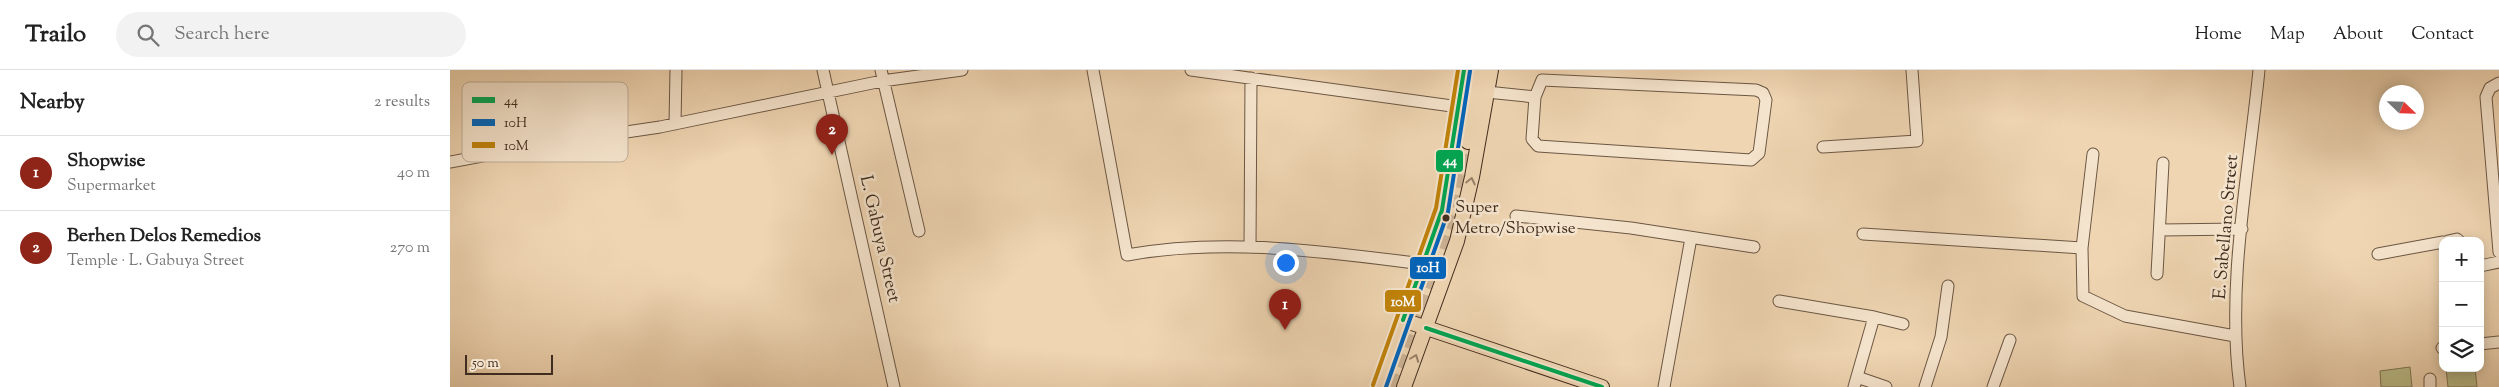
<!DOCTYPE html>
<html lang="en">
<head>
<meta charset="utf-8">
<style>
	:root { --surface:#fff; --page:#f2f2f2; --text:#222; --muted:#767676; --line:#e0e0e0; --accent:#8f2418 }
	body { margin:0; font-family:"Sorts Mill Goudy",serif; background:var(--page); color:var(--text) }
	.controls { position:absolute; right:15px; bottom:15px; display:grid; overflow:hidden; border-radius:10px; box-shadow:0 2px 12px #0003 }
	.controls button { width:45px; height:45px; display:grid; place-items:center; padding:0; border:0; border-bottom:1px solid var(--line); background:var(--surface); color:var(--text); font:25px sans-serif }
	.compass { position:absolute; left:1929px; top:15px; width:45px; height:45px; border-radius:50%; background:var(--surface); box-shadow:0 2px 12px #0003; rotate:113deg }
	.scale { position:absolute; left:15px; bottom:12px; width:88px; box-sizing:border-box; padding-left:5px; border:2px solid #412d1f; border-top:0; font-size:14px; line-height:18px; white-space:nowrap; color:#412d1f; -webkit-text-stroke:4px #f5e4cd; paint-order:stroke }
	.you { position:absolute; left:835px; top:192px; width:18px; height:18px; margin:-12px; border:4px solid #fff; border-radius:50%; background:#1a73e8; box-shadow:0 0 0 8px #1a73e833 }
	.badge { display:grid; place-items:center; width:32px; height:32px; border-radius:50%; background:var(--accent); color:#fff; font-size:16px; font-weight:700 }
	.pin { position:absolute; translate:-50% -41px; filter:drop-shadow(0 1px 2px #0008) }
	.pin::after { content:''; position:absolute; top:26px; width:18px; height:15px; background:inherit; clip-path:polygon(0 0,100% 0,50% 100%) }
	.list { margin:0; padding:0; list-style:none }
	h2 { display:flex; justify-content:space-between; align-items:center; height:65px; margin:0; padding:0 20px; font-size:21px }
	h2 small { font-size:16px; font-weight:400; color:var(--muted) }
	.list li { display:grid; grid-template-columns:32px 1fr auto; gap:15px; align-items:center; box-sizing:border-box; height:75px; padding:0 20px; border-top:1px solid var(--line) }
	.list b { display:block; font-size:19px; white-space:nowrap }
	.list p { margin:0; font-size:16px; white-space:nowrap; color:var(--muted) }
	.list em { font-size:16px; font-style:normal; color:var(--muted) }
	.icon { flex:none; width:28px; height:28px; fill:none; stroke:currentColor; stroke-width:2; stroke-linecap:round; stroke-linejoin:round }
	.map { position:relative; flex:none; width:2049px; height:317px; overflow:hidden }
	header { display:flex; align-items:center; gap:30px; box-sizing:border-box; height:70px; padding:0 25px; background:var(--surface); border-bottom:1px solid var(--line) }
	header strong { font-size:24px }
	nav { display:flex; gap:28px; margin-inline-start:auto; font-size:18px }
	.search { width:350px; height:45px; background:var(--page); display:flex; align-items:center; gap:12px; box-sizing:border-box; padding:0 18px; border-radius:28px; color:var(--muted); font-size:19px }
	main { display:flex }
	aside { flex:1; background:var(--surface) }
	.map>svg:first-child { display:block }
	.green { fill:#bbbd8a; stroke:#7e7554 }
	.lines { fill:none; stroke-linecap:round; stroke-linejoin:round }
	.major-tunnel { stroke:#ccb395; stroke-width:14; stroke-dasharray:14 7; stroke-linecap:butt }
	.minor-casing { stroke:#6c5744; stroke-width:13 }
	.major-casing { stroke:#412d1f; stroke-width:16 }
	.minor { stroke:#f5e4cd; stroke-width:11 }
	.major { stroke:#efd5b2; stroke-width:14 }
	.bus-1-casing { stroke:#f5e4cd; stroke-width:8 }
	.bus-2-casing { stroke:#f5e4cd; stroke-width:8 }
	.bus-3-casing { stroke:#f5e4cd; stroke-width:8 }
	.bus-1 { stroke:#00a651; stroke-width:4 }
	.bus-2 { stroke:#0065bd; stroke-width:4 }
	.bus-3 { stroke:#c08209; stroke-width:4 }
	.oneway { stroke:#988168 }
	.bus-dot { fill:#412d1f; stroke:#f5e4cd; stroke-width:2 }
	.labels { text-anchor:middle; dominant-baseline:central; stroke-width:5; stroke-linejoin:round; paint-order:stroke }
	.bus-label { font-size:17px; fill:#412d1f; stroke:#f5e4cd; text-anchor:start }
	.street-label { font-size:18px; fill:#412d1f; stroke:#f5e4cd }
	.key { fill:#f5e4cd; stroke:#bfad99; stroke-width:1 }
	.key-label { font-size:14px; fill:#412d1f }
	.line-badge { stroke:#f5e4cd; stroke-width:2 }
	.badge-label { font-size:14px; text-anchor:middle; font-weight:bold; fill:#fff }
</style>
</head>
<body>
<header>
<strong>Trailo</strong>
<div class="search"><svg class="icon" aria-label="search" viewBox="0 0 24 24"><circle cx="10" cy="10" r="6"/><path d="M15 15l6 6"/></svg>Search here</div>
<nav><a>Home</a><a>Map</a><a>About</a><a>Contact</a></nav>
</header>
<main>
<aside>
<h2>Nearby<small>2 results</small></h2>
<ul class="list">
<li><span class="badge">1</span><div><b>Shopwise</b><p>Supermarket</p></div><em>40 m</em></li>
<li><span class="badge">2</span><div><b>Berhen Delos Remedios</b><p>Temple · L. Gabuya Street</p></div><em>270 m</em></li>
</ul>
</aside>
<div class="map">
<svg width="2049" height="317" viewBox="0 0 2049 317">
	<rect width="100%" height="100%" fill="#efd5b2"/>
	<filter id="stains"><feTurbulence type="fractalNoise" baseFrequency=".004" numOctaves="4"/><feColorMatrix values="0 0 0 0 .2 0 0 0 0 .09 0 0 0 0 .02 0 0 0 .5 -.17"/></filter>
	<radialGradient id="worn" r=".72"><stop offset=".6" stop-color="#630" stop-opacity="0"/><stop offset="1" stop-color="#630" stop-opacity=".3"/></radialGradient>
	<path class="green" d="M1960 297 1962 317H1931L1930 301Z
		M1996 298H2025L2027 317H1998Z"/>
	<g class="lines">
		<path class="major-tunnel" d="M942 317 976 226 1002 145 1018 72"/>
		<g class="minor-casing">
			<path id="minor" d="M373 0 444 317
				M431 0 469 161
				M643 0 677 185C776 167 875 182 974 194
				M741 0 1009 37
				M1092 10 1306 20 1313 23 1316 30 1309 83 1301 90 1088 76 1082 69 1085 27Z
				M2049 13 2040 18 2036 27 2049 182
				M1037 22 1085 27
				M225 54 226 0
				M1373 77 1467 71 1462 0
				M1643 84 1632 178 1633 226 1675 246 1785 266
				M0 92 102 73 210 57 432 11 512 0
				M1066 146 1181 158 1304 177
				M1710 160 1792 159
				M1413 164 1632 178
				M1998 171 2007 169 2009 171
				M800 177 801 8
				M1928 184 1993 172
				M2030 196 2049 192
				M1707 204 1713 93
				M1329 231 1424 247 1453 254
				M2030 274 2049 272
				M1992 278 1993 277
				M1407 307 1436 317
				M1980 309V317
				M1214 317 1241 168
				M1404 317 1424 247
				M1475 317 1491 267 1498 216
				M1543 317 1560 270
				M1790 317C1776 216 1799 102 1809 0"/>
		</g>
		<g class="major-casing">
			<path id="major" d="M1018 72 1027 0
				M953 250 1152 317
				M929 317 992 140 1014 0
				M954 317 1007 171 1022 107 1041 0"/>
		</g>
		<use href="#minor" class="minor"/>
		<use href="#major" class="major"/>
		<g class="bus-1-casing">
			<path id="bus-1" d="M953 250 992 140 1014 0
				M976 258 1152 317"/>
		</g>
		<g class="bus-2-casing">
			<path id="bus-2" d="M936 317 998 142 1020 1"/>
		</g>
		<g class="bus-3-casing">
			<path id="bus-3" d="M923 315 986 138 1008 0"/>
		</g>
		<use href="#bus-1" class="bus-1"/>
		<use href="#bus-2" class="bus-2"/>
		<use href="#bus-3" class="bus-3"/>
	</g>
	<defs><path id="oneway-chevron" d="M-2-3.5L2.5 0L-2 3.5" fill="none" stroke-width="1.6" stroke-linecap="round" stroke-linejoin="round" transform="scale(1.25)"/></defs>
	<g class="oneway">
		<use href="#oneway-chevron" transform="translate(1021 111) rotate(-77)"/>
		<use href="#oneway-chevron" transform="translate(965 288) rotate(-69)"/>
	</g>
	<circle class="bus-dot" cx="996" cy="148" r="4.5"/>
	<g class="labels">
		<g class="bus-label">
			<text x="1005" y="138">Super<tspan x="1005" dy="21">Metro/Shopwise</tspan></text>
		</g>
		<g class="street-label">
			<text transform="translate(1777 157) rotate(-85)">E. Sabellano Street</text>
			<text transform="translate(429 169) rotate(77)">L. Gabuya Street</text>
		</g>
	</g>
	<rect x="12" y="12" width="166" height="80" rx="8" class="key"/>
	<rect x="22" y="27" width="23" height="6" fill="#00a651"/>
	<rect x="22" y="49" width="23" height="7" fill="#0065bd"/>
	<rect x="22" y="72" width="23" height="6" fill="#c08209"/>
	<g class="key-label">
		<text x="54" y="35">44</text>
		<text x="54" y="57">10H</text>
		<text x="54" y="80">10M</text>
	</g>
	<g class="line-badge">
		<rect x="985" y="79" width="29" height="24" rx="5" fill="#00a651"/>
		<rect x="959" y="186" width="38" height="24" rx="5" fill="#0065bd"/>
		<rect x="934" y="219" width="38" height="24" rx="5" fill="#c08209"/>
	</g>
	<g class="badge-label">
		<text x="1000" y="95">44</text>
		<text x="978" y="202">10H</text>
		<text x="953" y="236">10M</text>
	</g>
	<rect width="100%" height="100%" filter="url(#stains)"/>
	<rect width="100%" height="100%" fill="url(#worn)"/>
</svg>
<div class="controls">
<button>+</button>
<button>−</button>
<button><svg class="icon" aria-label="layers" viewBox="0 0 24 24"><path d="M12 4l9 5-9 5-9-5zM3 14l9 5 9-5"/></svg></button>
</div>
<svg class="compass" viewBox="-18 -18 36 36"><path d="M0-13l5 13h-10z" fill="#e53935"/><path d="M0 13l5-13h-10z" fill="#767676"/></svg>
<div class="scale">50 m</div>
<div class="you"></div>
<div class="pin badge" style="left:835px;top:260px">1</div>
<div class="pin badge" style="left:382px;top:85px">2</div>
</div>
</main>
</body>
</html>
